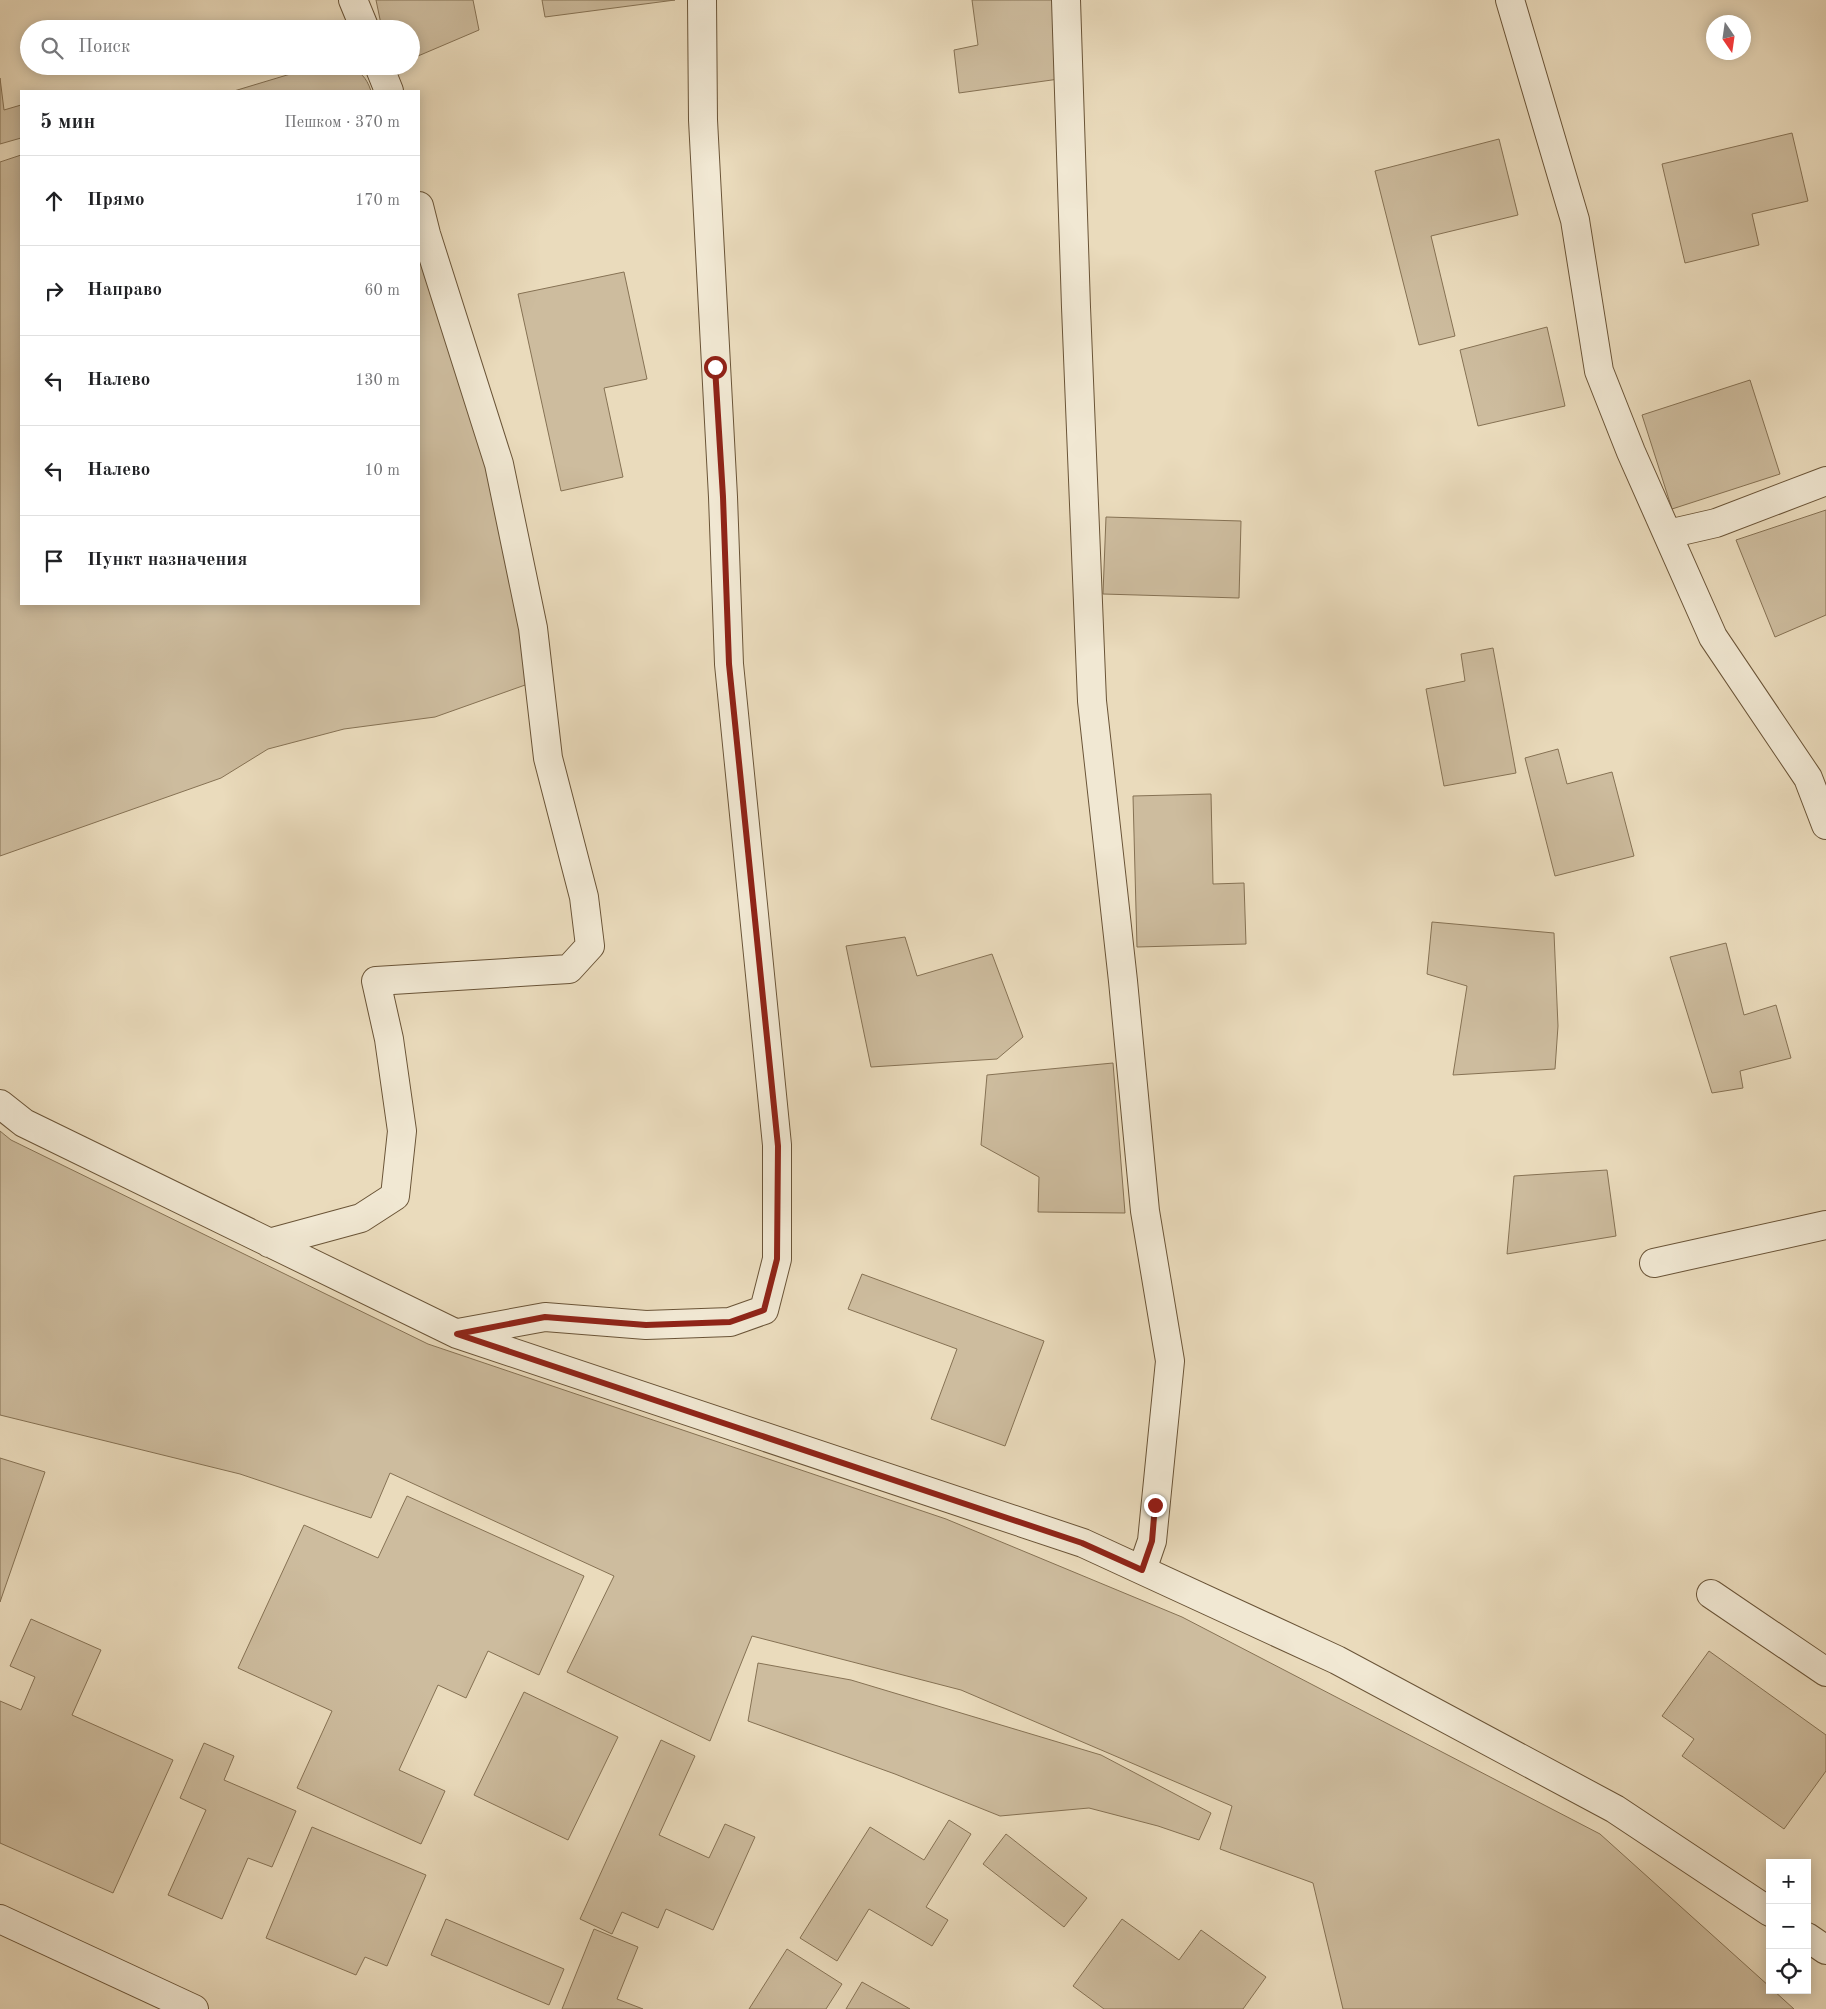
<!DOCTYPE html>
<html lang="ru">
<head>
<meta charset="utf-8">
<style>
	:root { --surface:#fff; --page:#f6f6f6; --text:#202124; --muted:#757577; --line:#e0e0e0 }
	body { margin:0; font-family:"Old Standard TT",serif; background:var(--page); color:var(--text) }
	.controls { position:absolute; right:15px; bottom:15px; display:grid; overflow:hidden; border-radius:0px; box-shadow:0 2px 12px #0003 }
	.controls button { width:45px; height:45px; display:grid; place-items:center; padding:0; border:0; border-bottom:1px solid var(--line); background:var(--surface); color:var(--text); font:25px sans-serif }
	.compass { position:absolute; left:1706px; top:15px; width:45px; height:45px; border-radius:50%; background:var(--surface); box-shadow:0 2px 12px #0003; rotate:167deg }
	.stop { position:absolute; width:15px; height:15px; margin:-11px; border:4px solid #8f2418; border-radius:50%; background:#fff }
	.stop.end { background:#8f2418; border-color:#fff; box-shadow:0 1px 5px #0008 }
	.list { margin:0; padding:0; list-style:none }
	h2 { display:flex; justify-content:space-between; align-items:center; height:65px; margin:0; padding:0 20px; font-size:21px }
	h2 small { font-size:16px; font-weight:400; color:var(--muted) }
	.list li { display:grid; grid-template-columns:32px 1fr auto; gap:15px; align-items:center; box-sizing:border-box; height:90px; padding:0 20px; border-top:1px solid var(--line) }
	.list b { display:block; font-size:19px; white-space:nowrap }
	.list em { font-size:16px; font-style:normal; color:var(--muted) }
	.icon { flex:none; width:28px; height:28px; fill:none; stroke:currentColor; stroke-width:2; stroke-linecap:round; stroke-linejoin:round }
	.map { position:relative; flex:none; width:1826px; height:2009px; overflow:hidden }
	.search { position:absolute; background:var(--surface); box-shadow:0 2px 12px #0003; left:20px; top:20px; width:400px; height:55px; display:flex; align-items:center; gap:12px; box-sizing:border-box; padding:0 18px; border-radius:28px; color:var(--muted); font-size:19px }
	.panel { position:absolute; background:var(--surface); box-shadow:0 2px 12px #0003; left:20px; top:90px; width:400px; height:515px; border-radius:0px }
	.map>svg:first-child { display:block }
	.green { fill:#cdbc9e; stroke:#867254 }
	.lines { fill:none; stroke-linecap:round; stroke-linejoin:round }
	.minor-casing { stroke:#6a5437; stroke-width:30 }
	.minor { stroke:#f1e8d3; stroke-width:28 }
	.route { stroke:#8f2418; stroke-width:6 }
</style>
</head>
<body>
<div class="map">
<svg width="1826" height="2009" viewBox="0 0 1826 2009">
	<rect width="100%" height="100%" fill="#eadbbc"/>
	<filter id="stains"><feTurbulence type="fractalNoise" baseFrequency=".004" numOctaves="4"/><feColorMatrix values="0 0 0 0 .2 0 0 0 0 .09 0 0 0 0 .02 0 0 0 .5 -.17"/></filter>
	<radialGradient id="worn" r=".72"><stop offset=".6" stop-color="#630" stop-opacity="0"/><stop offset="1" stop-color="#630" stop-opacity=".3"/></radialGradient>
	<path class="green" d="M376 0H473L479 30 411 59V29H382Z
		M542 0H675L545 17Z
		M972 0H1059V79L959 93 954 50 978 45Z
		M317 66C342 66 362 63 371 91H234Z
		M0 78 4 110 21 105V138L0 144Z
		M1792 133 1808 201 1752 214 1759 245 1685 263 1662 164Z
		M1499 139 1518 215 1431 236 1455 336 1419 345 1375 171Z
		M21 155V604H419V249L492 470 523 621 528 684 435 717 344 729 268 749 221 778 0 856V162Z
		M624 272 647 379 604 388 623 477 561 491 518 294Z
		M1547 327 1565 406 1478 426 1460 350Z
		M1750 380 1780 474 1672 509 1642 415Z
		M1826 510V615L1775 637 1736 540Z
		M1106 517 1241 521 1239 598 1103 594Z
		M1493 648 1516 773 1444 786 1426 689 1465 681 1461 654Z
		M1558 749 1567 784 1612 772 1634 856 1555 876 1525 758Z
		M1211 794 1213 884 1244 883 1246 944 1137 947 1133 796Z
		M1432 922 1554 933 1558 1026 1555 1069 1453 1075 1467 986 1427 974Z
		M905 937 917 976 992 954 1023 1037 997 1059 871 1067 846 946Z
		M1726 943 1744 1015 1776 1005 1791 1058 1740 1071 1743 1088 1712 1093 1670 957Z
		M1113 1063 1125 1213 1038 1212 1039 1177 981 1145 987 1075Z
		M0 1131 11 1140 428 1344 946 1519 1182 1617 1600 1834 1770 1987V1990H1773L1794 2009H1343L1313 1883 1220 1849 1232 1806 961 1690 752 1636 710 1741 567 1672 614 1576 390 1473 371 1518 240 1474 0 1415Z
		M1607 1170 1616 1236 1507 1254 1514 1176Z
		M862 1274 1044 1341 1005 1446 931 1419 957 1349 848 1309Z
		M0 1458 45 1472 0 1602Z
		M407 1496 584 1576 539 1675 488 1651 466 1698 438 1685 399 1770 445 1791 421 1844 297 1788 332 1711 238 1668 304 1525 378 1558Z
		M31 1619 101 1650 72 1715 173 1760 113 1893 0 1843V1701L21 1710 35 1677 10 1666Z
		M1709 1651 1826 1735V1771L1784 1829 1682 1756 1694 1739 1662 1716Z
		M758 1663 851 1680 1101 1755 1211 1813 1199 1840 1158 1826 1089 1808 1000 1816 895 1774 748 1721Z
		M524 1692 618 1737 568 1840 474 1795Z
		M661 1740 695 1756 659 1835 709 1858 725 1824 755 1837 713 1930 666 1909 658 1928 622 1912 612 1934 580 1919Z
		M204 1743 234 1756 224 1780 296 1811 272 1867 248 1858 222 1919 168 1895 206 1810 180 1798Z
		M949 1820 971 1834 926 1907 948 1920 932 1946 869 1909 837 1961 800 1938 870 1827 924 1860Z
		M312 1827 426 1875 387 1966 365 1957 356 1975 266 1938Z
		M1006 1834 1087 1898 1064 1927 983 1864Z
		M446 1919 564 1969 549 2005 431 1955Z
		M1122 1919 1179 1960 1201 1930 1266 1977 1243 2009H1104L1073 1986Z
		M594 1929 638 1947 617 1999 643 2009H562Z
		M787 1949 842 1984 826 2009H749Z
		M862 1982 910 2009H846Z"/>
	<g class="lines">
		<g class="minor-casing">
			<path id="minor" d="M353 0 365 29
				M1066 0 1076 307 1092 701 1123 981 1145 1211 1170 1361 1152 1541 1142 1570
				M1510 0 1575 220 1599 371 1631 452 1713 637 1808 778 1826 825
				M379 66 389 91
				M1668 534 1716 523 1826 481
				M0 1104 24 1123 457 1334 1083 1543 1337 1660 1615 1809 1770 1912
				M269 1243 361 1218 395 1196 402 1131 389 1039 376 981 569 969 590 946 584 897 548 758 533 628 499 464 426 234 419 206
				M1654 1263 1826 1225
				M458 1333 545 1317 646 1325 730 1322 764 1310 777 1259V1145L729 664 723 497 703 120 702 0
				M1711 1594 1826 1672
				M0 1919 194 2009
				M1807 1937 1826 1950"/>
		</g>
		<use href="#minor" class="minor"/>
	</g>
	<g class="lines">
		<path class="route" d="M715 367 723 497 729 664 778 1146 777 1259 764 1310 730 1322 646 1325 545 1317 457 1334 1082 1543 1142 1570 1152 1541 1155 1505"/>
	</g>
	<rect width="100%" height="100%" filter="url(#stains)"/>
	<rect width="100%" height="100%" fill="url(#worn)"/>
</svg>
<div class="controls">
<button>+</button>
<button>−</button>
<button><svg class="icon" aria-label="locate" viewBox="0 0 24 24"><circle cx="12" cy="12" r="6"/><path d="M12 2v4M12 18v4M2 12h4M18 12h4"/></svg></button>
</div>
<svg class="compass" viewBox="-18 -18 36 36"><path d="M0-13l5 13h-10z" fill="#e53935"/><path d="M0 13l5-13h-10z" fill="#757577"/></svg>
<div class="stop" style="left:715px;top:367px"></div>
<div class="stop end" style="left:1155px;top:1505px"></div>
<div class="search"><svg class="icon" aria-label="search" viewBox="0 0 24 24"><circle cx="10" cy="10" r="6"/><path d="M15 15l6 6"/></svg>Поиск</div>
<section class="panel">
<h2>5 мин<small>Пешком · 370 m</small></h2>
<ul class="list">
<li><svg class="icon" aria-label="ahead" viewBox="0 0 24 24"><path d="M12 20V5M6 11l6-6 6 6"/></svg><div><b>Прямо</b></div><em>170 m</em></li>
<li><svg class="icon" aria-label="right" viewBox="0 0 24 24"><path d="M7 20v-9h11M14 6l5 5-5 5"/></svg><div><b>Направо</b></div><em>60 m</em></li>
<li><svg class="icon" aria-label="left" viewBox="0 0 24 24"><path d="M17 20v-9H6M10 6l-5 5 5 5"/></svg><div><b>Налево</b></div><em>130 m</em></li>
<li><svg class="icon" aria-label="left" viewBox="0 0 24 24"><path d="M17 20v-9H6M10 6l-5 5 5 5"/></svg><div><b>Налево</b></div><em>10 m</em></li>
<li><svg class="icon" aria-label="arrive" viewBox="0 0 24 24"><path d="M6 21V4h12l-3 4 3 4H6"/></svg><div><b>Пункт назначения</b></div></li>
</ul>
</section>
</div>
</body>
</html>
